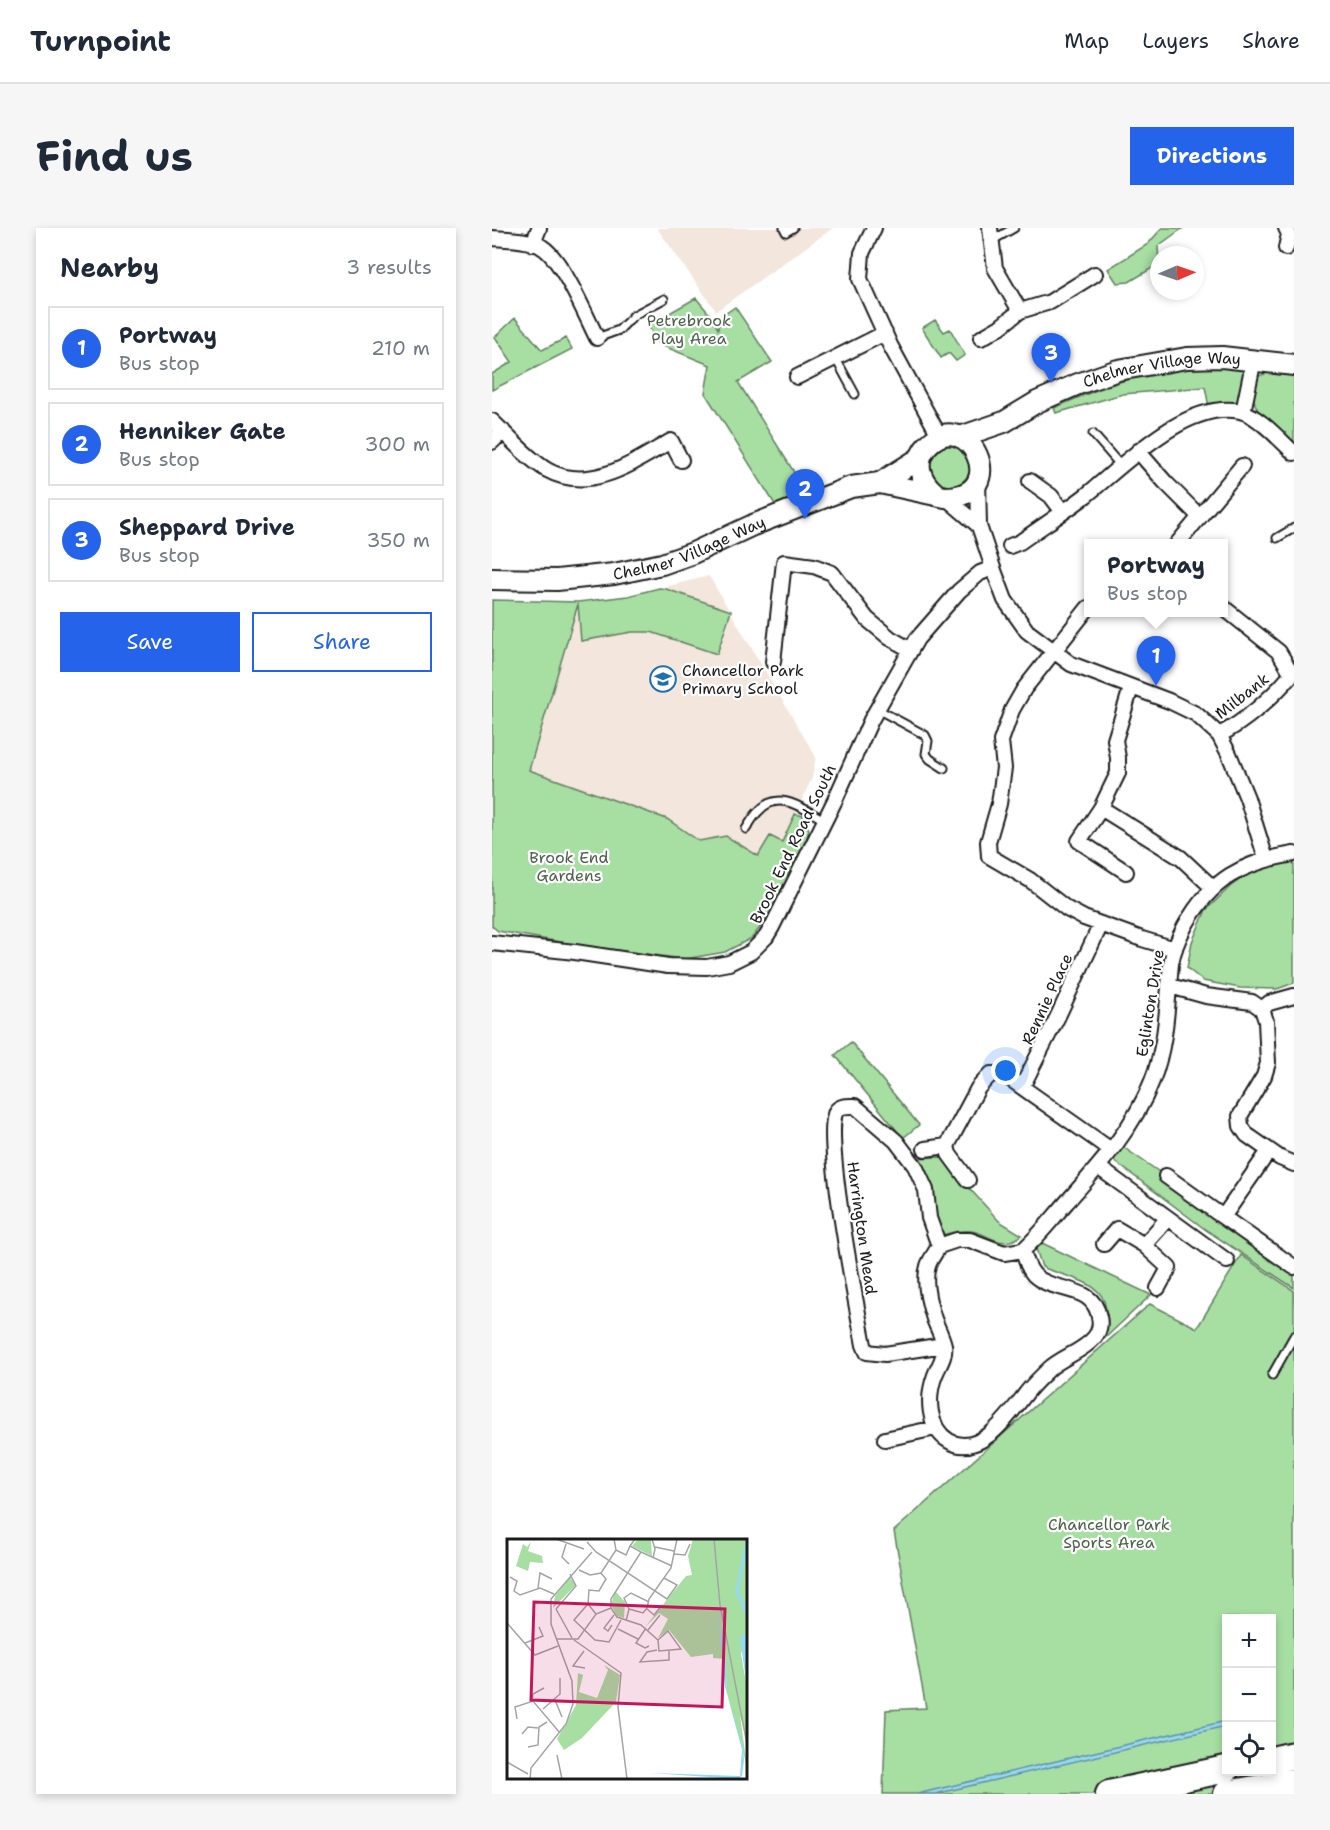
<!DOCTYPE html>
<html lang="en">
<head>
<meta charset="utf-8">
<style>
	:root { --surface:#fff; --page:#f6f6f7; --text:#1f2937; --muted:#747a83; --line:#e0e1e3; --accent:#2563eb }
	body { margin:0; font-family:"Shantell Sans",sans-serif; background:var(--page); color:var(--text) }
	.controls { position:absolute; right:18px; bottom:18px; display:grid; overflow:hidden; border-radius:0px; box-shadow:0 3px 9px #0003 }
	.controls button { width:54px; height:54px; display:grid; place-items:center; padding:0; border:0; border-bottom:2px solid var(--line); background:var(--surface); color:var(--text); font:30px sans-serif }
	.compass { position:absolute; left:658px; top:18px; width:54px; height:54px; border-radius:50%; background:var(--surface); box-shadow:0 3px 9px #0003; rotate:88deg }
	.you { position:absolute; left:514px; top:843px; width:21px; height:21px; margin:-15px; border:4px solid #fff; border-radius:50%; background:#1a73e8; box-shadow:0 0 0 9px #1a73e833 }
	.badge { display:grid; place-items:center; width:39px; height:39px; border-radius:50%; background:var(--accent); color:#fff; font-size:20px; font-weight:700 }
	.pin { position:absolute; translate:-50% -50px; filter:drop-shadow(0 2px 3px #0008) }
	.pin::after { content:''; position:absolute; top:32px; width:21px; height:18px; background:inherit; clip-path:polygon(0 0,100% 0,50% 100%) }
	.popup { position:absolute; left:592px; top:311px; width:144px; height:78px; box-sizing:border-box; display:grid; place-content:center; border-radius:0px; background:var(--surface); filter:drop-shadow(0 2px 4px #0005); font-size:20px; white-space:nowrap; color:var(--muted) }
	.popup b { font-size:22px; color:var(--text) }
	.popup::after { content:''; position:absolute; left:50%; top:100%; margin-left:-12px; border:12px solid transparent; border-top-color:var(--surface) }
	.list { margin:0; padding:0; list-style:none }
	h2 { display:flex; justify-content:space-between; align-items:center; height:78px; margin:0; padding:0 24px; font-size:26px }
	h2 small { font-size:20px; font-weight:400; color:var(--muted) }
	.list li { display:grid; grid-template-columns:39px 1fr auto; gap:18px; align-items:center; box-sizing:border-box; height:84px; margin:0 12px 12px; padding:0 12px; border:2px solid var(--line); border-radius:0px }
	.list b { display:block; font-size:22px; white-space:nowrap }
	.list p { margin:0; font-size:20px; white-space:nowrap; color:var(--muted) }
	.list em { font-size:20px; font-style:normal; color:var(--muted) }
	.actions { display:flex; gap:12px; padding:18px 24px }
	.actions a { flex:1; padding:14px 0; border:2px solid var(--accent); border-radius:0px; text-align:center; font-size:21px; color:var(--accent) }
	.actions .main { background:var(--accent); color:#fff }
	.icon { flex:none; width:33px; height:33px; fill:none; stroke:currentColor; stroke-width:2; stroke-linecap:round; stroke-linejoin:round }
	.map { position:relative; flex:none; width:802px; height:1566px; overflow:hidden; border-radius:0px }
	header { display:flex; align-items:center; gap:36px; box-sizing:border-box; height:84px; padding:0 30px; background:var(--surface); border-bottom:2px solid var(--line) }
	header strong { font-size:28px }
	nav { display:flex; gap:33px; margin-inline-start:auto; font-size:21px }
	.intro { display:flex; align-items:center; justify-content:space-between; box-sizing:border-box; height:144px; padding:0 36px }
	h1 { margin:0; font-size:42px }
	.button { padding:15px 27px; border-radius:0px; background:var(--accent); color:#fff; font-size:21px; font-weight:700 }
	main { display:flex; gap:36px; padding:0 36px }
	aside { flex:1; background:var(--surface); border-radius:0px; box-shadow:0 3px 9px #0003 }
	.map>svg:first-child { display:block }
	.built { fill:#f3e6dc }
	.green { fill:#a7dfa3; stroke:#627e60; stroke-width:1.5; fill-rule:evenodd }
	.water { fill:#93daf5; stroke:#638e9e; stroke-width:1.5 }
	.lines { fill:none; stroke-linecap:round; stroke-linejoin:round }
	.lane-casing { stroke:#1c1c1c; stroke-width:11 }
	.street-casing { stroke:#1c1c1c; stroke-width:18 }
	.secondary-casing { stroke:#1c1c1c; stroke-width:24 }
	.highway-casing { stroke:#1c1c1c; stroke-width:30 }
	.lane { stroke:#fff; stroke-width:7 }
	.street { stroke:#fff; stroke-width:14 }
	.secondary { stroke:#fff; stroke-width:20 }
	.highway { stroke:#fff; stroke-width:26 }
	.labels { text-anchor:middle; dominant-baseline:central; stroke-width:4.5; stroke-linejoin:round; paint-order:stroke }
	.park-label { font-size:16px; fill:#4d604b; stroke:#fff }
	.street-label { font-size:16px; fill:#1c1c1c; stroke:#fff }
	.poi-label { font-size:16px; fill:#1c1c1c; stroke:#fff; text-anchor:start }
	.inset-river { fill:none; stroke:#93daf5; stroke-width:3 }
	.inset-road { fill:none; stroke:#a4a4a4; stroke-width:1.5 }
	.view { fill:#c2185b; fill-opacity:0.15; stroke:#c2185b; stroke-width:3 }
	.inset-edge { fill:none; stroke:#1c1c1c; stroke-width:3 }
</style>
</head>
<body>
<header>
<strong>Turnpoint</strong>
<nav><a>Map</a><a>Layers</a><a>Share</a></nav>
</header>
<div class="intro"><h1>Find us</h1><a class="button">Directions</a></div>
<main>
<aside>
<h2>Nearby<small>3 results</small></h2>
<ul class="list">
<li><span class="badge">1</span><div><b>Portway</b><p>Bus stop</p></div><em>210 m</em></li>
<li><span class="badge">2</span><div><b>Henniker Gate</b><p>Bus stop</p></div><em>300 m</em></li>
<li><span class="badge">3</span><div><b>Sheppard Drive</b><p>Bus stop</p></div><em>350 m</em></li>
</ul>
<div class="actions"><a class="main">Save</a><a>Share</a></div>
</aside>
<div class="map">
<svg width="802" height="1566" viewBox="0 0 802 1566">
	<rect width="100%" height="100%" fill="#fff"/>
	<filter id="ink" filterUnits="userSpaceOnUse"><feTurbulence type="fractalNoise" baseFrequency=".0167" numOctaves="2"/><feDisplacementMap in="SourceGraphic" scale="12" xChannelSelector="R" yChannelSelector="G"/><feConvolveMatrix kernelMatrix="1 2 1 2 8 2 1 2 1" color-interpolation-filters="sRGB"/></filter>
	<g filter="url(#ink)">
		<path class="built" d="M165 0H341L224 83Z
			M217 348 324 529 320 550 290 615 267 628 234 608 207 613 175 591 37 542 86 374 136 368Z"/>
		<path class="green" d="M670 0H691L666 18 667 36 637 54 625 55 616 41 656 16Z
			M204 70 219 88 226 101 227 90 243 79 280 134 246 154 315 265 284 278 213 165 218 137 166 116 156 97Z
			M23 90 50 122 74 110 80 121 0 162V146L20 134 3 109Z
			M443 92 452 104 458 101 473 127 464 133 457 125 449 130 430 100Z
			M740 136 751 143 752 150 745 173 738 178 717 179 713 159 631 166 564 185 562 180C590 168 619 155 649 148 679 140 709 139 740 136Z
			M781 143 802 148V218C780 198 749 181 767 148Z
			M438 238a20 20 0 1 1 40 0a20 20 0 1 1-40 0Z
			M167 360 174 361 239 383 225 426 159 404H140L89 413 86 376 37 542 175 591 207 613 234 608 266 628 278 608 290 614 303 586 312 588 317 602 314 613 280 684 260 710 233 724 193 731 85 717 6 703 0 698V372L86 374 136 368Z
			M802 630V755L785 761 748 760 711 753 695 740 700 714 714 682 739 658 762 642Z
			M359 814 427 897 411 910 343 827Z
			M631 919 762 1009 802 1042V1060L714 1002 621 932Z
			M449 929 507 993 530 1007C512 1021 502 1010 484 1004 473 1001 461 1004 450 1007L422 930Z
			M550 1015 659 1067 612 1111 610 1109C627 1053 588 1055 550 1039L544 1021Z
			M749 1027 802 1063V1566H391L394 1482 434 1480 402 1303 658 1076 705 1100ZM734 1390H780V1544H734Z"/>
		<path class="water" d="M734 1493V1498L443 1566H425Z"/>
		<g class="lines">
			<g class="lane-casing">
				<path id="lane" d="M292 0 294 4 301 0
					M501 12 522 0
					M105 110 127 102 142 87 172 71
					M344 131 363 166
					M601 206 629 238
					M785 310 802 300
					M385 481 433 507 436 513 434 526 438 531 452 540
					M254 601C258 595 262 587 268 582 288 561 312 582 333 592
					M780 1147 802 1108"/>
			</g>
			<g class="street-casing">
				<path id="street" d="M382 0 370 25 368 51 398 117 448 209
					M498 0 503 40 528 83 558 74 603 46
					M794 0 797 6 794 20
					M0 10C14 11 39 11 50 19 70 31 94 88 105 110
					M41 16 47 0
					M489 110 508 99 528 83
					M305 149 393 105
					M751 184 762 131
					M0 193C17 209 35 230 55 242 98 266 142 234 179 213L189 232
					M0 214 11 203
					M646 223 673 254 708 289
					M486 250 487 298 501 340 513 372 535 403 579 436 677 473 704 486 727 507 737 526 755 570 774 631
					M538 253 559 268 571 284
					M453 269 487 298
					M685 316 750 238
					M518 318 528 314C549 299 571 285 592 269 631 238 693 172 748 183 766 187 789 213 802 225
					M596 380 532 461 520 482 509 513 512 540 507 576 496 614 497 628 538 652 575 681 592 690 650 711 683 721
					M281 434 292 334 322 338 340 345 375 391 398 410 419 422
					M727 507C753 494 782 468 800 446L787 424 732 380
					M609 580 626 545V530L623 512 639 460
					M634 644 587 613 609 580 689 630 721 660
					M0 715 83 724 176 738 215 739 237 735 259 724 274 709 280 699 343 572 379 492 425 411 467 363 488 345 501 340
					M678 758 714 768 760 774 770 781 774 793 776 835 772 848 748 888 749 898 755 907 788 930 802 936
					M770 781 777 775 802 768
					M530 859 566 788 609 696
					M433 921 455 918
					M777 923 731 989 802 1039
					M606 939 735 1033
					M674 948 731 989
					M476 952 457 926 455 918 486 860 499 846H508L517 850 619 922
					M612 1016 625 1001 652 1017
					M447 1018 437 990 434 962 423 938 404 913 363 878C357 878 350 877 345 882 329 900 366 1085 372 1117L375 1124 393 1126 452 1117
					M531 1022 512 1025 478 1012H465L447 1018C444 1024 438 1031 436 1038 431 1054 437 1076 442 1091 445 1099 450 1108 452 1117 454 1128 447 1137 443 1147 435 1168 435 1200 457 1213 487 1231 517 1187 532 1168 539 1158 548 1150 557 1141 570 1129 590 1124 602 1110 607 1104 609 1097 607 1089 601 1055 562 1066 542 1047 536 1040 533 1031 531 1022 547 1008 560 991 574 975 607 938 642 900 660 853 675 816 675 775 679 736 681 723 687 709 693 698 719 651 751 634 802 626
					M666 1060 677 1040 652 1017 676 990
					M393 1211 444 1200"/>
			</g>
			<g class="secondary-casing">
				<g id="secondary">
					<path id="s1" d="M468 209 512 194 545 174 586 156 626 142 695 130 730 129 802 137"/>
					<path d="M388 255 428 230"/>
					<path id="s2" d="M0 351 65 352 122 346 170 336 201 325 261 297 359 259 388 255 453 269C522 269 475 175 436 217 421 233 428 253 443 265"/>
				</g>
			</g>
			<g class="highway-casing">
				<path id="highway" d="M780 1532 802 1527
					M617 1566 734 1541
					M735 1566 802 1554"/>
			</g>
			<use href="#lane" class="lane"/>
			<use href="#street" class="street"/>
			<use href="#secondary" class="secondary"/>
			<use href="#highway" class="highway"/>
		</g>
	</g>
	<defs>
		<g id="school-ring" transform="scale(1.35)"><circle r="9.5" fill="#fff" stroke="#1f6fb2" stroke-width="1.5"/><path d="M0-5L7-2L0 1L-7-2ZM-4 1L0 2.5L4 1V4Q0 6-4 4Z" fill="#1f6fb2"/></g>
	</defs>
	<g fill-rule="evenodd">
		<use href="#school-ring" x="171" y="451"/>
	</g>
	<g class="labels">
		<g class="park-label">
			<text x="197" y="92">Petrebrook<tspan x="197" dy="18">Play Area</tspan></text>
			<text x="77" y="629">Brook End<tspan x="77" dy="18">Gardens</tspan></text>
			<text x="617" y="1296">Chancellor Park<tspan x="617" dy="18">Sports Area</tspan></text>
		</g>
		<g class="street-label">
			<text stroke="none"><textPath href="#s1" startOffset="216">Chelmer Village Way</textPath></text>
			<text stroke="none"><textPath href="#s2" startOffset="202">Chelmer Village Way</textPath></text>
			<text transform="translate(750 468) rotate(-38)">Milbank</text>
			<text transform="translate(301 616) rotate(-64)">Brook End Road South</text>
			<text transform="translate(555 771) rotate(-65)">Rennie Place</text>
			<text transform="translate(658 775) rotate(-81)">Eglinton Drive</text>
			<text transform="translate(370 1000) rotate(82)">Harrington Mead</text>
		</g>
		<g class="poi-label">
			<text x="190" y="442">Chancellor Park<tspan x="190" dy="18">Primary School</tspan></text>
		</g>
	</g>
	<g transform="translate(15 1311)">
		<rect width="240" height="240" fill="#fff"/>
		<path d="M131 0 144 1 145 17 125 7ZM186 0H240V97L234 115 240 149V203L233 176 240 228 220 154 218 120 206 119V115L184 118 162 91 151 99 161 80 152 74 138 88 179 37 185 36 181 17ZM24 3 21 12 35 17 36 24 23 23 21 32 9 27 16 5 20 8ZM63 38 69 46 46 69 48 57ZM108 52 118 63 117 79 110 77 104 66ZM97 126 113 136 109 163 75 199 57 211 50 200 69 166 71 134 76 136 72 153 90 159 101 131Z" fill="#a7dfa3"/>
		<path d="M211 75 219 123 220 155 236 208 237 221 235 237 231 240 143 234 233 237 235 210 218 148ZM237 95 240 97V149L233 99Z" fill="#93daf5"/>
		<path class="inset-river" d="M240 2 230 52 240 75"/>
		<path class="inset-road" d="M49 0 77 10M128 0 123 7 134 13M145 0 148 10 146 19M207 0 213 66 240 205M80 3 89 13 160 60 170 46 157 39M59 5 55 18 62 25M148 8 167 12M109 11 119 16 123 7M167 15 178 16 183 5M72 31 83 36 94 34 109 11 107 0M3 38 10 42 7 52 13 56 33 49 47 55M31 49 33 34 45 40M81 65 82 51 92 52 99 40 94 34M49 70 69 47 63 35M49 70 65 99M122 70 117 59 124 54 142 63M140 70 147 76 155 66M89 75 81 65 67 81 88 101 102 103 114 81M119 82 122 70 136 74 140 69 142 60 164 29 170 0M0 84 28 116 51 107M105 86 101 92 97 89 107 76M139 89 129 104 138 109 142 107M111 90 131 100M141 91 153 76M50 100H71L89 75 104 69M67 101 114 134 111 168 120 240M151 101 152 112 174 110 161 92 151 101 134 86 110 78 104 69V60L134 13 165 27M18 104 36 97 32 88M150 111 140 113 133 123 162 121V111M77 112 66 127 78 129M48 161 55 178M25 162 26 155 37 149M36 170 53 155V139M10 180 8 168 26 162 53 194M15 195 21 188 31 189M21 208 31 206 32 188 40 183M50 216 55 240M0 223 21 235M23 240 24 229 59 185 66 165 65 142 44 85V60L85 13"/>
		<path class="view" d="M27 63 218 70 215 168 24 161Z"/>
		<rect width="240" height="240" class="inset-edge"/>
	</g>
</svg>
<div class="controls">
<button>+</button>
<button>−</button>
<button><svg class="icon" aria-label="locate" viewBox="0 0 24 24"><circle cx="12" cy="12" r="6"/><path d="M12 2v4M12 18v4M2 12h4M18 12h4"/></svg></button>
</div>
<svg class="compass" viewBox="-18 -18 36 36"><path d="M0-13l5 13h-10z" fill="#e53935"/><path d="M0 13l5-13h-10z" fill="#747a83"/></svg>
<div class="you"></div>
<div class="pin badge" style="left:664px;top:458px">1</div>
<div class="popup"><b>Portway</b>Bus stop</div>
<div class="pin badge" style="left:313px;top:291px">2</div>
<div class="pin badge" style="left:559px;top:155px">3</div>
</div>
</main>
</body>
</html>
